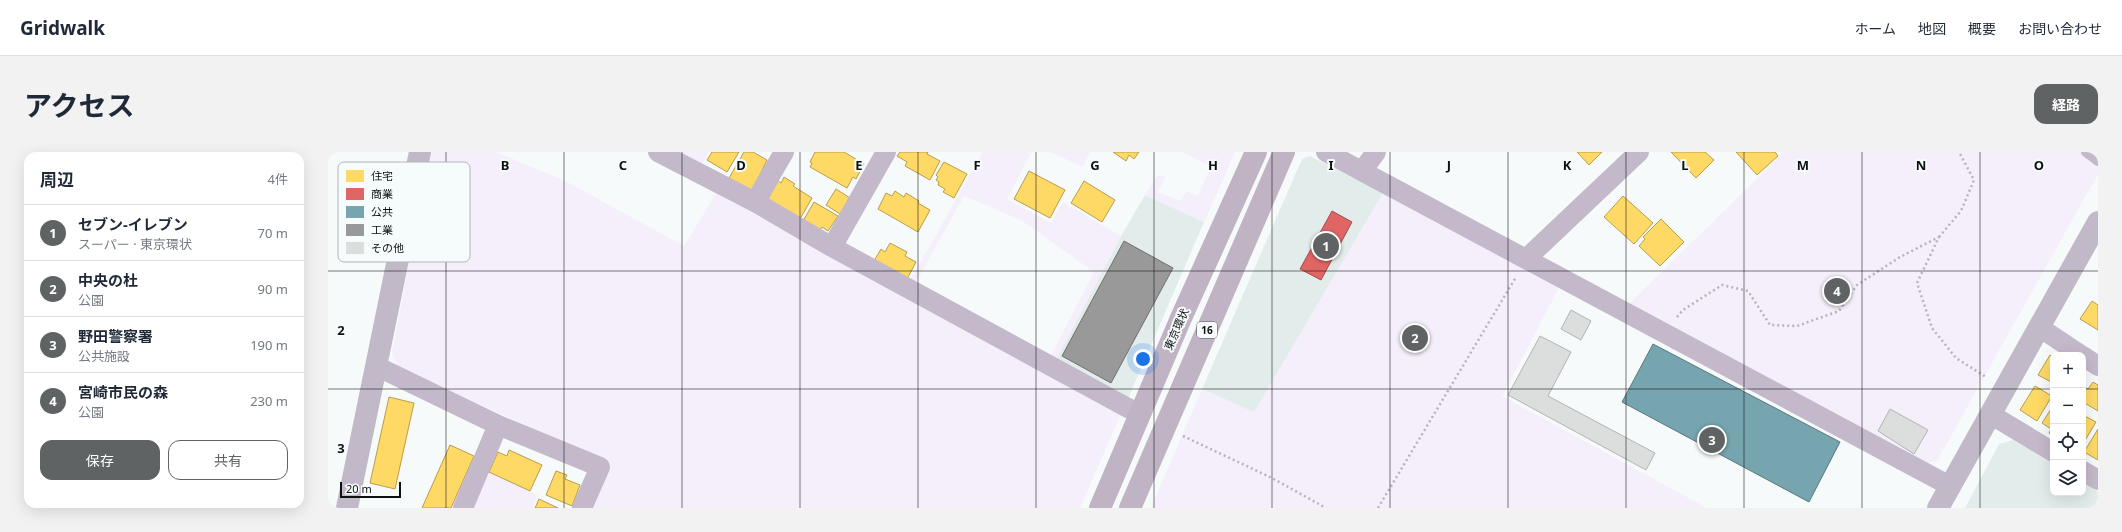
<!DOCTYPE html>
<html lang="ja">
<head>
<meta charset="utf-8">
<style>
	:root { --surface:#fff; --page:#f2f2f3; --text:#1f2937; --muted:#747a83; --line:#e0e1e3; --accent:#606363 }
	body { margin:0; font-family:"Noto Sans","Noto Sans JP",sans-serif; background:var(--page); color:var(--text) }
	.controls { position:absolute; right:12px; bottom:12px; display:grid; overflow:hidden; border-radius:8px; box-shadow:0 4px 16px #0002 }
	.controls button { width:36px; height:36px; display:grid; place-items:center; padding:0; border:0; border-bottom:1px solid var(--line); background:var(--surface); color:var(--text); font:20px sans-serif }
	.scale { position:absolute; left:12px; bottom:10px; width:61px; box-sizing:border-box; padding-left:4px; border:2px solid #0f1111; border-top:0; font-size:11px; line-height:14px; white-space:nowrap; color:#0f1111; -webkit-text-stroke:3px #f6fbfb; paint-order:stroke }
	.you { position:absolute; left:815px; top:207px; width:14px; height:14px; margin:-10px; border:3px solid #fff; border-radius:50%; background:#1a73e8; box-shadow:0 0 0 6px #1a73e833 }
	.badge { display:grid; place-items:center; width:26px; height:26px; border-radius:50%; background:var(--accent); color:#fff; font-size:13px; font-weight:700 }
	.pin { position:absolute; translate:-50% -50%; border:2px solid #fff; box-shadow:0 1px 4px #0006 }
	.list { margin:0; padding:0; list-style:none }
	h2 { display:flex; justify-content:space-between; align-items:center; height:52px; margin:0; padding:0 16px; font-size:17px }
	h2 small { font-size:13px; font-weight:400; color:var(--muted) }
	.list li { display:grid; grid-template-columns:26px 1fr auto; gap:12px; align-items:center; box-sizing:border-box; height:56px; padding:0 16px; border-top:1px solid var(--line) }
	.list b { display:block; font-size:15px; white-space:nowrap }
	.list p { margin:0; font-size:13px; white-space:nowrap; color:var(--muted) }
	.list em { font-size:13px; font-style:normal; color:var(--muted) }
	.actions { display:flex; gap:8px; padding:12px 16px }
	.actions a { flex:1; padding:9px 0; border:1px solid var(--accent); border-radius:12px; text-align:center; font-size:14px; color:var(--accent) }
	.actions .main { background:var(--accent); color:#fff }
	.icon { flex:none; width:22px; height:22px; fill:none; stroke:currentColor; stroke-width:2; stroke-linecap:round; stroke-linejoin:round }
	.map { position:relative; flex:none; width:1770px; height:356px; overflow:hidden; border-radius:12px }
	header { display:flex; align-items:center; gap:24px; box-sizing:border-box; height:56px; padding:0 20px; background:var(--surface); border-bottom:1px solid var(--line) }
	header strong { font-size:19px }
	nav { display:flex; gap:22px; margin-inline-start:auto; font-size:14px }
	.intro { display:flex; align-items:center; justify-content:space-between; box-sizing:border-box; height:96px; padding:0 24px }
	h1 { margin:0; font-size:28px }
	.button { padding:10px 18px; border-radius:12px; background:var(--accent); color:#fff; font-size:14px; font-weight:700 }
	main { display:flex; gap:24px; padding:0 24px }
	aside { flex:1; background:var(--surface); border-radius:12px; box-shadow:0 4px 16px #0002 }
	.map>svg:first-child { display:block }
	.built { fill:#e2edeb }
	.green { fill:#f5eefb; fill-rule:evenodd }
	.homes { fill:#ffd966; stroke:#b79d4c }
	.shops { fill:#e06666; stroke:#a14c4c }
	.public { fill:#76a5af; stroke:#577980 }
	.industry { fill:#999; stroke:#707070 }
	.building { fill:#dcdede; stroke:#b2b4b4 }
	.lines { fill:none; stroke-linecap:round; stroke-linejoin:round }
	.path { stroke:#b9b3be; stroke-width:2.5; stroke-dasharray:2 3; stroke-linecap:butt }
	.lane { stroke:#c4b9ca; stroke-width:10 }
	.street { stroke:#c4b9ca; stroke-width:20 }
	.secondary { stroke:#c2b9c8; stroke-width:22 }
	.highway { stroke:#bfb3c4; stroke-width:22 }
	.grid { fill:none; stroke:#0f1111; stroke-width:1; stroke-opacity:0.55 }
	.labels { text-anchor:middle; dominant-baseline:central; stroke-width:4; stroke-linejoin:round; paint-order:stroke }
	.shield { fill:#f6fbfb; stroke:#545757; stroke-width:1 }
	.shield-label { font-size:10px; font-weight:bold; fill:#0f1111 }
	.street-label { font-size:11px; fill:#0f1111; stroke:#f6fbfb }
	.key { fill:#f6fbfb; stroke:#b1b5b5; stroke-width:1 }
	.key-label { font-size:11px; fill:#0f1111 }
	.grid-label { font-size:13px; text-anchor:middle; font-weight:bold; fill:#0f1111; stroke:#f6fbfb; stroke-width:4; stroke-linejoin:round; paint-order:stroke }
</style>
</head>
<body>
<header>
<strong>Gridwalk</strong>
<nav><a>ホーム</a><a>地図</a><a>概要</a><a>お問い合わせ</a></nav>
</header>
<div class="intro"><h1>アクセス</h1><a class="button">経路</a></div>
<main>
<aside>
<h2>周辺<small>4件</small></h2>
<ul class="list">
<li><span class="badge">1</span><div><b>セブン-イレブン</b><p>スーパー · 東京環状</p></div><em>70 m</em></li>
<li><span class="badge">2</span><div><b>中央の杜</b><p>公園</p></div><em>90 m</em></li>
<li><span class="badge">3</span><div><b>野田警察署</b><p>公共施設</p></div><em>190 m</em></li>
<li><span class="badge">4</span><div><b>宮崎市民の森</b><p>公園</p></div><em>230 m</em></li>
</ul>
<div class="actions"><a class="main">保存</a><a>共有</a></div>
</aside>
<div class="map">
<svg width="1770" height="356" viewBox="0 0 1770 356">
	<rect width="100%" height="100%" fill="#f7fafa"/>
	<path class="built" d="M982 4 1055 41 926 261 874 237 974 7Z
		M817 43 876 70 799 249 727 210 793 84Z
		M1685 288 1725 312V341H1755V330L1770 340V356H1637L1671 292Z"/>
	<path class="green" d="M103 0H168L239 30 356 94 391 37 795 257 752 356H264L283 312 70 215 64 200Z
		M345 0H381L372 15Z
		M655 0H704L679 47 723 71 735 50 793 84 727 210 580 132ZM636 44 693 68 766 120 723 203 587 132Z
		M722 0H762L755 15Z
		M854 0H907L876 70 817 43 830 23 838 25 829 40 853 49 858 39 870 44 883 14Z
		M1456 0H1770V22L1609 309 1599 311 1301 152Z
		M1055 41 1232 134 1174 244 1379 356H823L874 237 926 260Z
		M160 320 210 343 204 356H145Z"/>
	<path class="homes" d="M384 0H411L399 20 379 8Z
		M416 0H425L439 8 424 39 401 26Z
		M487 0H516L536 12 528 27 525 25 519 36 482 15 484 11 482 10Z
		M572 0H600L599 2 612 9 602 28 577 14 579 10 569 4Z
		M785 0H811L806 7 801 3 798 9Z
		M1249 0H1274L1261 13Z
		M1343 0H1377L1386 8 1368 26Z
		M1408 0H1447L1450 4 1429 23Z
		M616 10 639 22 626 46 615 40 617 37 610 33 611 30 608 28 610 25 608 23Z
		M701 19 737 38 722 66 686 47Z
		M456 25 467 32 465 34 484 46 472 67 440 47 450 29 453 31Z
		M756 29 787 48 774 70 743 51Z
		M508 37 522 46 512 62 498 53Z
		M567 39 576 45 578 41 591 49 590 51 602 58 590 80 550 57 558 41 564 44Z
		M1295 44 1325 71 1306 92 1276 65Z
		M486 50 510 64 500 79 494 75 491 79 475 69Z
		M1333 67 1356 90 1332 114 1311 94 1317 87 1315 85Z
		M562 91 579 100 577 104 588 110 579 127 546 109 553 97 557 100Z
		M1764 149 1770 153V178L1752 167Z
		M1722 203 1725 205V231L1710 223Z
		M1765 230 1770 233V259L1755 250V234L1760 237Z
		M1707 234 1724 244 1709 269 1692 258Z
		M61 245 86 251 67 337 42 331Z
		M1725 254V283L1721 281 1723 277 1714 271Z
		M1755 263 1768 270 1755 292Z
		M1770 277V308L1756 300Z
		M122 293 146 304 123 356H94Z
		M181 298 214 313 202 339 161 320 170 300 179 304Z
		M228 319 239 323 237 327 252 333 244 354 218 343Z
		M211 347 230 356H207Z"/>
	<path class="shops" d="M1004 59 1024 70 993 128 972 117Z"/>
	<path class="public" d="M1325 192 1512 290 1481 350 1294 250Z"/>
	<path class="industry" d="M796 89 845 116 783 231 734 204Z"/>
	<path class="building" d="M1243 158 1263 169 1253 188 1233 177Z
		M1212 184 1243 200 1220 244 1327 301 1318 318 1180 243Z
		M1562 257 1600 278 1586 302 1550 279Z"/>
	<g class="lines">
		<path class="path" d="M1611 85 1633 59 1646 28 1631 0
			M1349 165 1355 158 1394 133 1420 139 1442 173 1469 174 1511 159 1529 133 1572 105 1611 85 1589 131 1604 176 1628 206 1658 225
			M855 284 944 326 998 356
			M1050 356 1188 125"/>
		<path class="lane" d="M1758 0 1770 9"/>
		<path class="street" d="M330 0 427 50 504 95 811 262
			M998 0 1622 334
			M1034 19 1048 0
			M427 50 456 0
			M504 95 558 0
			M1198 107 1311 0
			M1711 175 1753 203
			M1755 204 1770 214
			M48 214 170 273 272 315 254 356
			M1662 262 1725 300
			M1755 319 1770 328
			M135 356 170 273"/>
		<path class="secondary" d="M19 356 92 0
			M1610 356 1770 70"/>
		<path class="highway" d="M772 356 853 166 928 0
			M802 356 956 0"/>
	</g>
	<path class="grid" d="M118 0V356M236 0V356M354 0V356M472 0V356M590 0V356M708 0V356M826 0V356M944 0V356M1062 0V356M1180 0V356M1298 0V356M1416 0V356M1534 0V356M1652 0V356M0 119H1770M0 237H1725M1755 237H1770"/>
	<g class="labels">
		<rect class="shield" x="869" y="170" width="20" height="16" rx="3"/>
		<g class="shield-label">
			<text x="879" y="178">16</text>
		</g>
		<g class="street-label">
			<text transform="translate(848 177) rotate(-66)">東京環状</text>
		</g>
	</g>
	<rect x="10" y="10" width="132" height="100" rx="6" class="key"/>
	<rect x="18" y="18" width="18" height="12" fill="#ffd966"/>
	<rect x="18" y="36" width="18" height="12" fill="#e06666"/>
	<rect x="18" y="54" width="18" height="12" fill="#76a5af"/>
	<rect x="18" y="72" width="18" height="12" fill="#999"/>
	<rect x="18" y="90" width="18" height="12" fill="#dcdede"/>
	<g class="key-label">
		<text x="43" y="28">住宅</text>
		<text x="43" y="46">商業</text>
		<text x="43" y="64">公共</text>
		<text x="43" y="82">工業</text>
		<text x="43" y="100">その他</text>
	</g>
	<g class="grid-label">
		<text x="177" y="18">B</text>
		<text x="295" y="18">C</text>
		<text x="413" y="18">D</text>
		<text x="531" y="18">E</text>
		<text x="649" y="18">F</text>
		<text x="767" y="18">G</text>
		<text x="885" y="18">H</text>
		<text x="1003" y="18">I</text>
		<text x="1121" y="18">J</text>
		<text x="1239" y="18">K</text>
		<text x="1357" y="18">L</text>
		<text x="1475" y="18">M</text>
		<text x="1593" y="18">N</text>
		<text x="1711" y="18">O</text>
		<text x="13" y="183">2</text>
		<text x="13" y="301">3</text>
	</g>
</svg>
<div class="controls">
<button>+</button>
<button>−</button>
<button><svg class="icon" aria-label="locate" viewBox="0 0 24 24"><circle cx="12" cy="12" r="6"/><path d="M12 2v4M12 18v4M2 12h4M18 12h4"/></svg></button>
<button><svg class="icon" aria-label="layers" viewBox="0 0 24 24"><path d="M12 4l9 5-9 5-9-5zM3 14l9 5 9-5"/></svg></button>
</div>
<div class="scale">20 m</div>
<div class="you"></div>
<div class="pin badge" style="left:998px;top:94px">1</div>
<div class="pin badge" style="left:1087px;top:186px">2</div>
<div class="pin badge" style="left:1384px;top:288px">3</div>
<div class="pin badge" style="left:1509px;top:139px">4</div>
</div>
</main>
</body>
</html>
